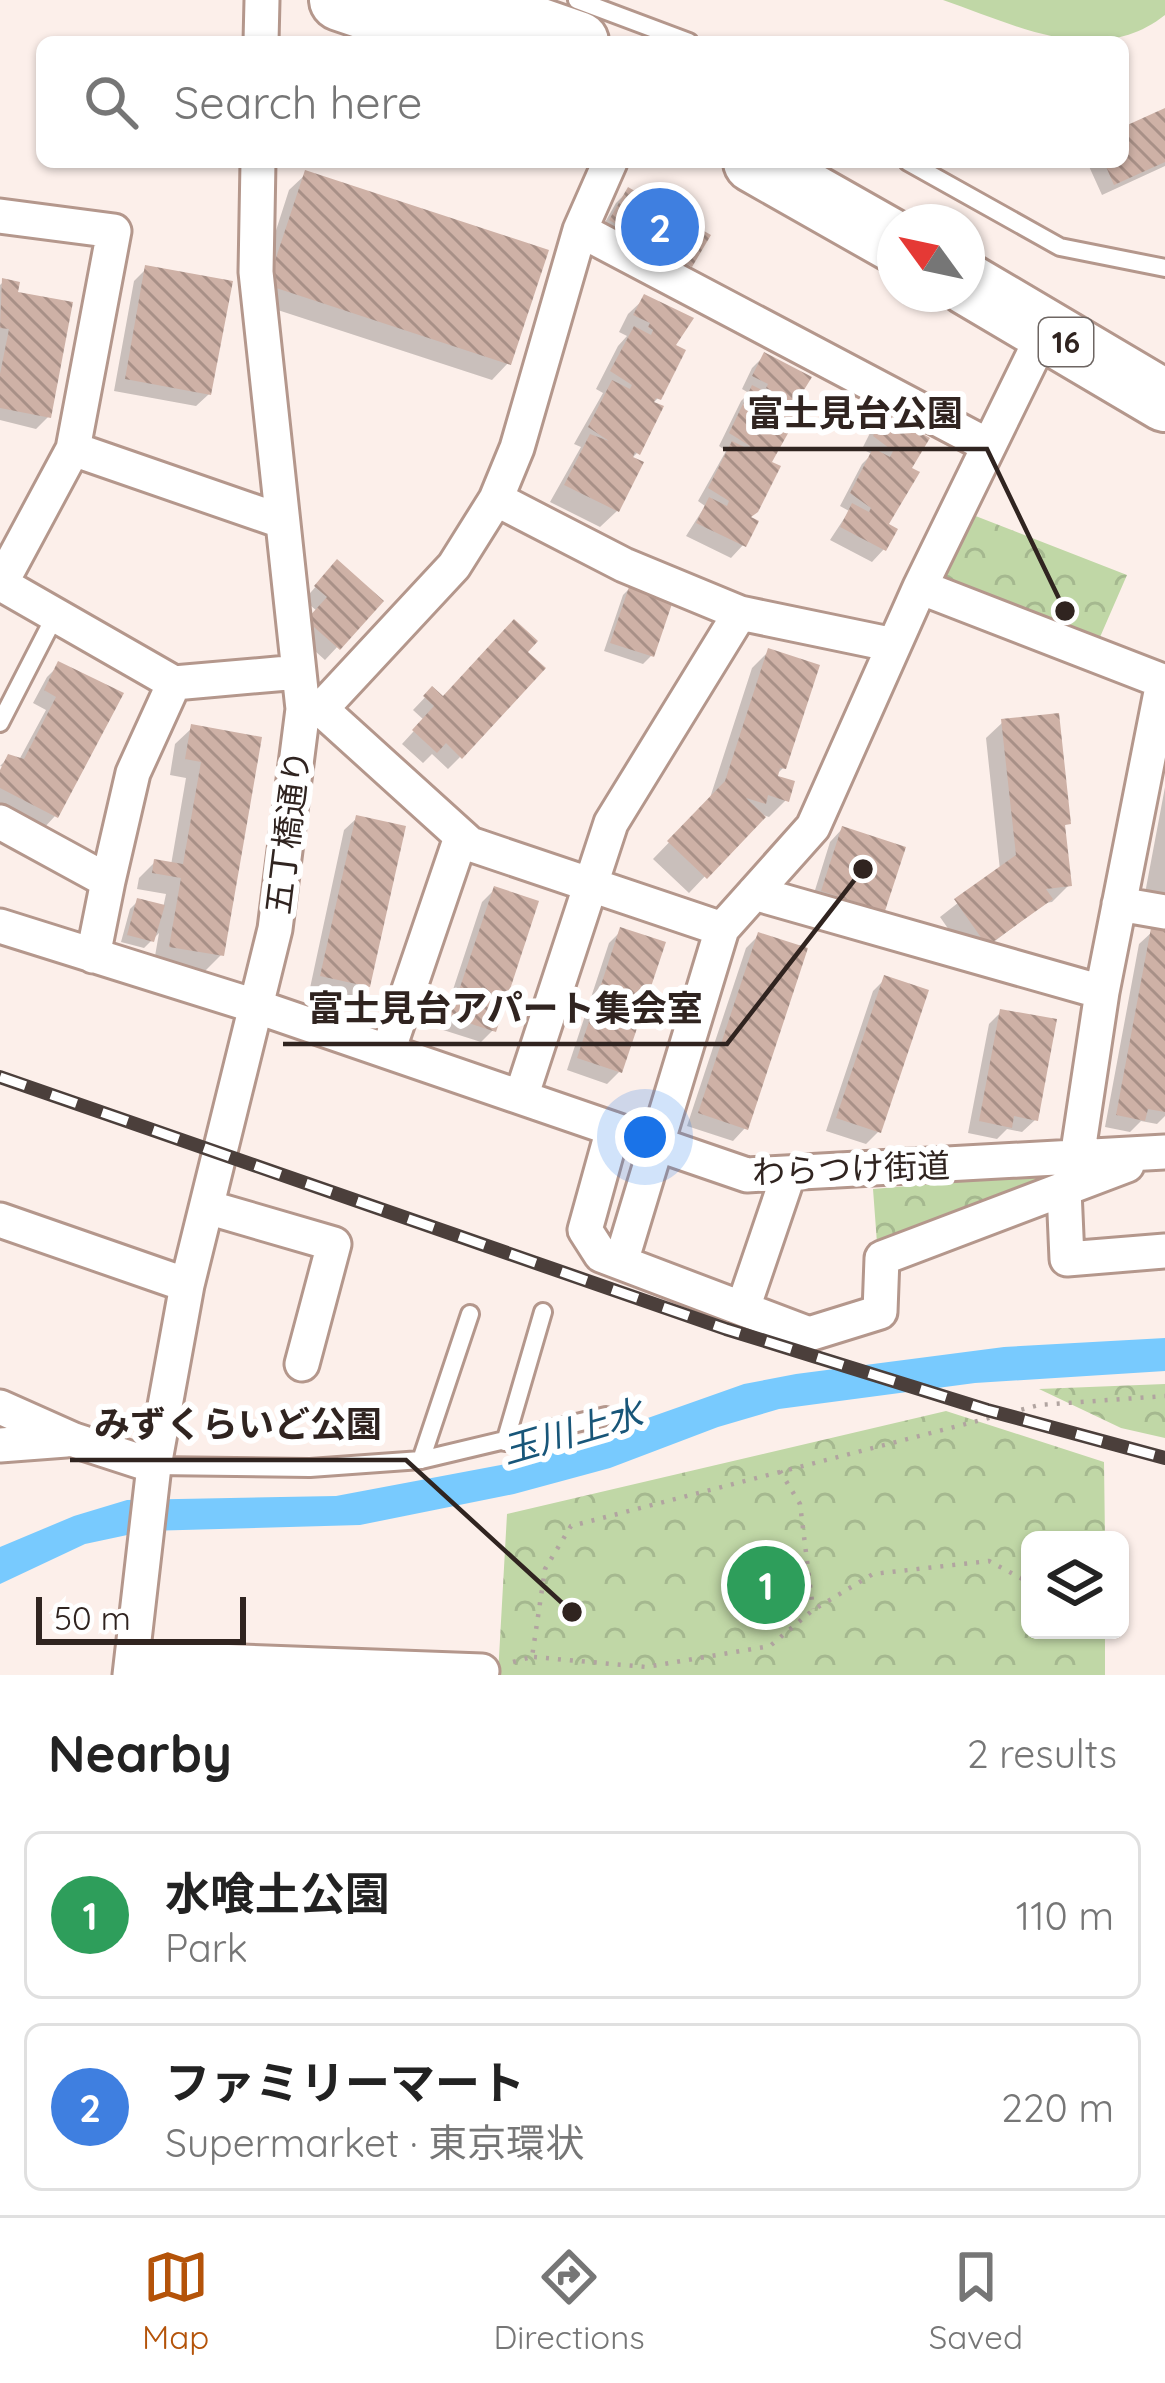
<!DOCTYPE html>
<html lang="en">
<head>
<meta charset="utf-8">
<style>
	:root { --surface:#fff; --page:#f6f6f6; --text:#222; --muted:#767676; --line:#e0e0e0; --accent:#b45309 }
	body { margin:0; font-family:Quicksand,"Noto Sans JP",sans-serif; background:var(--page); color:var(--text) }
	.controls { position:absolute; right:36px; bottom:36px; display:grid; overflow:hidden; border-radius:18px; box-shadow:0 3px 9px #0004 }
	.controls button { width:108px; height:108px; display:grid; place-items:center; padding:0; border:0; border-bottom:3px solid var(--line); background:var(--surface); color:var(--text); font:60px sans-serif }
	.compass { position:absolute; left:877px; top:204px; width:108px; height:108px; border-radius:50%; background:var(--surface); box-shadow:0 3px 9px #0004; rotate:303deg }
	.scale { position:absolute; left:36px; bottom:30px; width:210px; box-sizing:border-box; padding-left:12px; border:6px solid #302420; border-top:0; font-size:33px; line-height:42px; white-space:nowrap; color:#302420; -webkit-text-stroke:9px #fff; paint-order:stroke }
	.you { position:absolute; left:645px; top:1137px; width:42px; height:42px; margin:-30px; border:9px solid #fff; border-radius:50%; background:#1a73e8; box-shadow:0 0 0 18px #1a73e833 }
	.badge { display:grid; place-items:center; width:78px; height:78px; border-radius:50%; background:var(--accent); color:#fff; font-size:39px; font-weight:700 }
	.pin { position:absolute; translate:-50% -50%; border:6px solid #fff; box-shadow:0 3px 12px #0006 }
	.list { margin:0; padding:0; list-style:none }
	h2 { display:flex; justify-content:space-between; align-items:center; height:156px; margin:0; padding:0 48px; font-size:51px }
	h2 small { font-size:39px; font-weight:400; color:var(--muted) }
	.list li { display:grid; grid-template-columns:78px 1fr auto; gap:36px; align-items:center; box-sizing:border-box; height:168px; margin:0 24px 24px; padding:0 24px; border:3px solid var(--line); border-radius:18px }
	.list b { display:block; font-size:45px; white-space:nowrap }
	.list p { margin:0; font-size:39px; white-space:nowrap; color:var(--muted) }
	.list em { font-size:39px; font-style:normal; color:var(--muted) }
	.icon { flex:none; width:66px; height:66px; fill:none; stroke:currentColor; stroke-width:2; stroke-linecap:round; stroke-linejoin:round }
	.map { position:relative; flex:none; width:1165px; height:1675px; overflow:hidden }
	.search { position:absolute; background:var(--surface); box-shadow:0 3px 9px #0004; left:36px; right:36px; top:36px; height:132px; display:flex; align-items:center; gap:30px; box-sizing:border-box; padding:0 42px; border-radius:18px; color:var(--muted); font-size:45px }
	.sheet { height:540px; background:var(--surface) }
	nav { display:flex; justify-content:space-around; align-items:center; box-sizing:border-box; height:168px; border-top:3px solid var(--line); background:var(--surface); font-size:33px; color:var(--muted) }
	nav a { display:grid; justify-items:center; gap:6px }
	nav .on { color:var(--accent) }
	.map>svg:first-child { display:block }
	.park { fill:url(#park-crowns) }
	.pitch { fill:#c0d7a6 }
	.water { fill:#78cafe }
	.shadow { fill:#0003 }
	.building { fill:url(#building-back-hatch) }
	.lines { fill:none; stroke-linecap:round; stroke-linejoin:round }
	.lane-casing { stroke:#b4978c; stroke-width:22 }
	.street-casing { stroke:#b4978c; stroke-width:39 }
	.highway-casing { stroke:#b4978c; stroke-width:66 }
	.path { stroke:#b1a4a0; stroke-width:4.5; stroke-dasharray:3 9; stroke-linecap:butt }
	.lane { stroke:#fff; stroke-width:16 }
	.street { stroke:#fff; stroke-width:33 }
	.highway { stroke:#fff; stroke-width:60 }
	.rail-casing { stroke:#4b3f3b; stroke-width:14 }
	.rail { stroke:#fff; stroke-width:9; stroke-dasharray:27; stroke-linecap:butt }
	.labels { text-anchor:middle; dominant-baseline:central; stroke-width:12; stroke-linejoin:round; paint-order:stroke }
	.shield { fill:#fff; stroke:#6e6663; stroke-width:3 }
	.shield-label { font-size:30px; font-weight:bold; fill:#302420 }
	.street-label { font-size:33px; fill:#302420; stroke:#fff }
	.water-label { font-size:36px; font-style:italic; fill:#185679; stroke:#fff }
	.leader { fill:none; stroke:#302420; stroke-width:4.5 }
	.callout-dot { fill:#302420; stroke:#fff; stroke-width:4.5 }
	.callout-label { font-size:36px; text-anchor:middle; font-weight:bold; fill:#302420; stroke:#fff; stroke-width:12; stroke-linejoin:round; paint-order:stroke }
</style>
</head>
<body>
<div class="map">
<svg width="1165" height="1675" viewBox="0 0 1165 1675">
	<defs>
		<pattern id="park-crowns" width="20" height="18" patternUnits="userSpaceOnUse" patternTransform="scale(3)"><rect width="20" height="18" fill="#c0d7a6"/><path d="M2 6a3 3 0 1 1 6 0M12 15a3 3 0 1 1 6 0" fill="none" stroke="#a5b88f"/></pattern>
		<pattern id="building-back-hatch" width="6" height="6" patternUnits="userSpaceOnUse" patternTransform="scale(3)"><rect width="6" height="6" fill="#ceb1a6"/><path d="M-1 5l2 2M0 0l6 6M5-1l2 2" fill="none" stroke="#a89087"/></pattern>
	</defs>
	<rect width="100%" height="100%" fill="#fcefea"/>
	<path class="park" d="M973 515 1127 575 1097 644 941 578Z
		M1097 1170 877 1243 873 1189Z
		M1165 1384V1438L1121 1428 1039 1389Z
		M946 1411 1104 1462 1105 1540H1030V1630H1105V1675H498L507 1514Z"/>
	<path class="pitch" d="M943 0H1165V15C1097 69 1014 24 943 0Z"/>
	<path class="water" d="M1165 1338V1371L975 1383 779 1409 718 1427 610 1468 514 1494 360 1525 146 1531 85 1544 0 1584V1547L74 1516 127 1500 336 1496 532 1459 744 1384 796 1374 1004 1347Z"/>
	<path class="shadow" d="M1165 112V166L1102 195 1087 162H1123V131Z
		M306 174 508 363 492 380 253 302 289 190Z
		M628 191 690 266 678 278 599 233 616 203Z
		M146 269 209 394 196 406 114 391 134 281Z
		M3 282 14 295 49 416 36 429 0 420V285Z
		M645 298 672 347 658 398 652 404 637 453 631 459 617 511 600 527 550 502 581 447 574 444 603 393 596 389 618 346 627 336 619 332 628 314Z
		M764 356 789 407 747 518 743 545 731 558 686 536 705 506 698 501 726 451 719 446 741 401 749 393 742 389 752 368Z
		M884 417 908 469 885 525 884 549 872 562 830 540 849 511 840 506 862 464 872 454 862 449 872 429Z
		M325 576 380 601 325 660 296 634 317 611 304 600Z
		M631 587 651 656 643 664 604 651 623 595Z
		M769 651 783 768 773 778 786 800 769 817 763 815 689 893 653 859 709 801 752 668Z
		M59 665 55 816 43 829 0 806V776L5 767 0 766 9 757 19 760 46 710 33 703 47 677Z
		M432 690 443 700 460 757 448 769 432 754 423 763 402 744 424 720 413 710Z
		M1003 722 1067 823 1063 828 1069 885 1052 902 1045 903 970 960 940 917 1000 870 986 738Z
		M192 728 259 739 222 954 205 971 154 962 159 933 144 948 121 942 130 909 138 901 163 908 166 894 137 889 139 878 155 862 171 865 186 778 170 775 175 744Z
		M1165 787V908L1143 904Z
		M357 818 368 986 355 998 310 988 344 830Z
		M842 829 882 909 870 922 811 903 830 842Z
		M494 890 493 1030 481 1042 440 1029 482 902Z
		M621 931 620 1071 607 1084 567 1070 609 943Z
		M1152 932 1165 934V1116L1157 1124 1141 1121 1130 1132 1105 1127 1139 944Z
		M759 935 745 1128 733 1141 687 1126 746 948Z
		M885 979 878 1132 866 1144 826 1131 873 991Z
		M1001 1012 1035 1120 1022 1132 1007 1129 997 1139 968 1133 989 1024Z"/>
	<path class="building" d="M1165 108V162L1114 185 1104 162H1123V127Z
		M305 170 549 250 511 365 267 285Z
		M628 187 711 235 692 267 609 220Z
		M145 265 233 281 211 395 125 379Z
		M2 278 20 282 18 292 73 302 51 418 0 408V374L9 329 0 328Z
		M644 294 694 318 676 345 686 350 661 400 656 398 654 402 664 406 640 455 635 452 633 457 644 462 619 512 564 485 590 434 609 441 588 427 612 380 630 389 632 385 610 371 634 326 651 335 653 330 648 327 650 323 633 315Z
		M764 352 812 377 794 406 801 410 772 462 781 466 758 512 751 517 759 521 746 547 696 523 709 497 727 506 729 501 708 488 732 441 748 449 750 446 729 433 752 385 770 394 771 391 766 388 768 384 752 376Z
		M884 413 930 438 912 468 920 472 889 524 898 529 886 551 840 527 852 503 869 512 871 508 850 493 873 448 890 457 893 451 873 436Z
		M337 559 384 601 340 650 306 620 327 597 314 586Z
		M630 584 674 598 654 657 610 643Z
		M514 619 538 641 528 652 546 668 462 759 446 743 437 753 412 730 434 706 423 696 432 686 443 696Z
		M768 648 820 665 786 769 780 768 778 776 795 781 789 802 768 795 766 804 746 798 766 817 707 879 667 841 725 781Z
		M58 661 124 693 58 818 0 788V770L8 754 24 759 56 697 44 690Z
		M1059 713 1071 824 1065 825 1072 886 1046 889 1053 899 987 946 954 899 1016 855 1001 719Z
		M191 724 262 737 224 956 169 947 181 878 152 873 154 859 183 864 201 762 185 759Z
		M356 815 406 826 370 987 320 976Z
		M842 826 906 847 885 911 821 891Z
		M494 886 539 901 496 1032 450 1017Z
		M137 898 165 905 154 942 127 935Z
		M620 927 666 942 622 1073 577 1058Z
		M1151 928 1165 931V1112L1148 1109 1145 1121 1116 1115Z
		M758 932 808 948 748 1130 698 1113Z
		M884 975 929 990 881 1133 836 1118Z
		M1000 1009 1057 1019 1038 1121 1014 1116 1012 1128 979 1121Z"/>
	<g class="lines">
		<g class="lane-casing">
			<path id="lane" d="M577 0 689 42
				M908 162 1060 247 1165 268
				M0 723 56 614
				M505 1442 543 1312
				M421 1460 470 1314
				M154 1466 310 1468 421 1460 606 1416"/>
		</g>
		<g class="street-casing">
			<path id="street" d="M261 42 262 0
				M0 216 114 231 73 449 0 585
				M580 230 987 445
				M73 449 281 521
				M496 499 624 565 740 613 894 645
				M3 585 174 683 133 773 108 881
				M920 587 1165 682
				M174 683 299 672
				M303 709H321L454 566 496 499 517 448 580 230 610 162
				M321 709 470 844 722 929
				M0 822 108 881 93 956
				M754 893 1102 992
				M1119 904 1165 912
				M0 926 255 1006 747 1175 1165 1152
				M388 1051 461 837
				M521 1097 611 823 740 613
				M613 1129 585 1230 601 1255 809 1334 880 1312 882 1258 1127 1165
				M1077 1158 1102 992 1163 682
				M1064 1190 1067 1259 1165 1251
				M207 1207 334 1244 302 1364
				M0 1220 187 1285
				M621 1262 722 929 813 827 920 587 1046 329
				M743 1308 789 1173
				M0 1407 74 1440 154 1466
				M0 1445 66 1440
				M132 1658 482 1671
				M130 1675 154 1466 187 1285 275 929 303 709 256 272 258 162"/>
		</g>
		<g class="highway-casing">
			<path id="highway" d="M340 0 464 42
				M456 0 578 42
				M754 162 895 242
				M967 284 1165 401"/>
		</g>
		<path class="path" d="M780 1471 800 1504 813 1609
			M1070 1630 1072 1636
			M534 1657 646 1667 770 1646 813 1610 873 1574 989 1561 1030 1583
			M513 1662 532 1657 545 1569 571 1526 1039 1405 1165 1396"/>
		<use href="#lane" class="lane"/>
		<use href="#street" class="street"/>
		<use href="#highway" class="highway"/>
		<g class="rail-casing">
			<path id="rail" d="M0 1077 726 1329 987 1410 1165 1458"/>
		</g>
		<use href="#rail" class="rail"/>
	</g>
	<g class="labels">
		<rect class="shield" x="1039" y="318" width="54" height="48" rx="9"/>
		<g class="shield-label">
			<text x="1066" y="342">16</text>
		</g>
		<g class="street-label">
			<text transform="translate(287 832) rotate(-83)">五丁橋通り</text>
			<text transform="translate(851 1168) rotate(-2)">わらつけ街道</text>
		</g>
		<g class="water-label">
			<text transform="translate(572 1431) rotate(-16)">玉川上水</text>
		</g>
	</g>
	<path class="leader" d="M1065 611L987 449H723M863 869L727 1044H283M572 1612L406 1460H70"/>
	<g class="callout-dot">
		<circle cx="1065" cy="611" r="12"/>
		<circle cx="863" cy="869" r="12"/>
		<circle cx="572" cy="1612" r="12"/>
	</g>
	<g class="callout-label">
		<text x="855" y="426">富士見台公園</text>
		<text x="505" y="1021">富士見台アパート集会室</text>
		<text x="238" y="1437">みずくらいど公園</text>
	</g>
</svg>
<div class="controls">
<button><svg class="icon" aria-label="layers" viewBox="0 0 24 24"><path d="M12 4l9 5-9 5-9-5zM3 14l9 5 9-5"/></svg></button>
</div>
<svg class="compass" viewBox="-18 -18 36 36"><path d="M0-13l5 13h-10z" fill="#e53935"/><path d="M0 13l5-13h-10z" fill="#767676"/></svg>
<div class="scale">50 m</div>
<div class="you"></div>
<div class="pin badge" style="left:766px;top:1585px;background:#2e9e5b">1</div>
<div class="pin badge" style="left:660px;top:227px;background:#3f7fe0">2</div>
<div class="search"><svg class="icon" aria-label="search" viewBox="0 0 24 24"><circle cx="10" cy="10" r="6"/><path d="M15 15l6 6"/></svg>Search here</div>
</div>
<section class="sheet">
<h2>Nearby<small>2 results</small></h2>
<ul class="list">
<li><span class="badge" style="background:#2e9e5b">1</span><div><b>水喰土公園</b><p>Park</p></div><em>110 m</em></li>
<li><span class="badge" style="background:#3f7fe0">2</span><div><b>ファミリーマート</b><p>Supermarket · 東京環状</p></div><em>220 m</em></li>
</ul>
</section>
<nav>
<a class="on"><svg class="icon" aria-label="map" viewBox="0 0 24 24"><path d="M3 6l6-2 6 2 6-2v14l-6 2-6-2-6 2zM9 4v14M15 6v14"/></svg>Map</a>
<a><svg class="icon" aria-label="directions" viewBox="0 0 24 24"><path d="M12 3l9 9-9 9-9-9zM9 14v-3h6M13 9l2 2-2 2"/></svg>Directions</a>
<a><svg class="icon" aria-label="saved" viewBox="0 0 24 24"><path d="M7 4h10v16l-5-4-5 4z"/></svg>Saved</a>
</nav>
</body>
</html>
